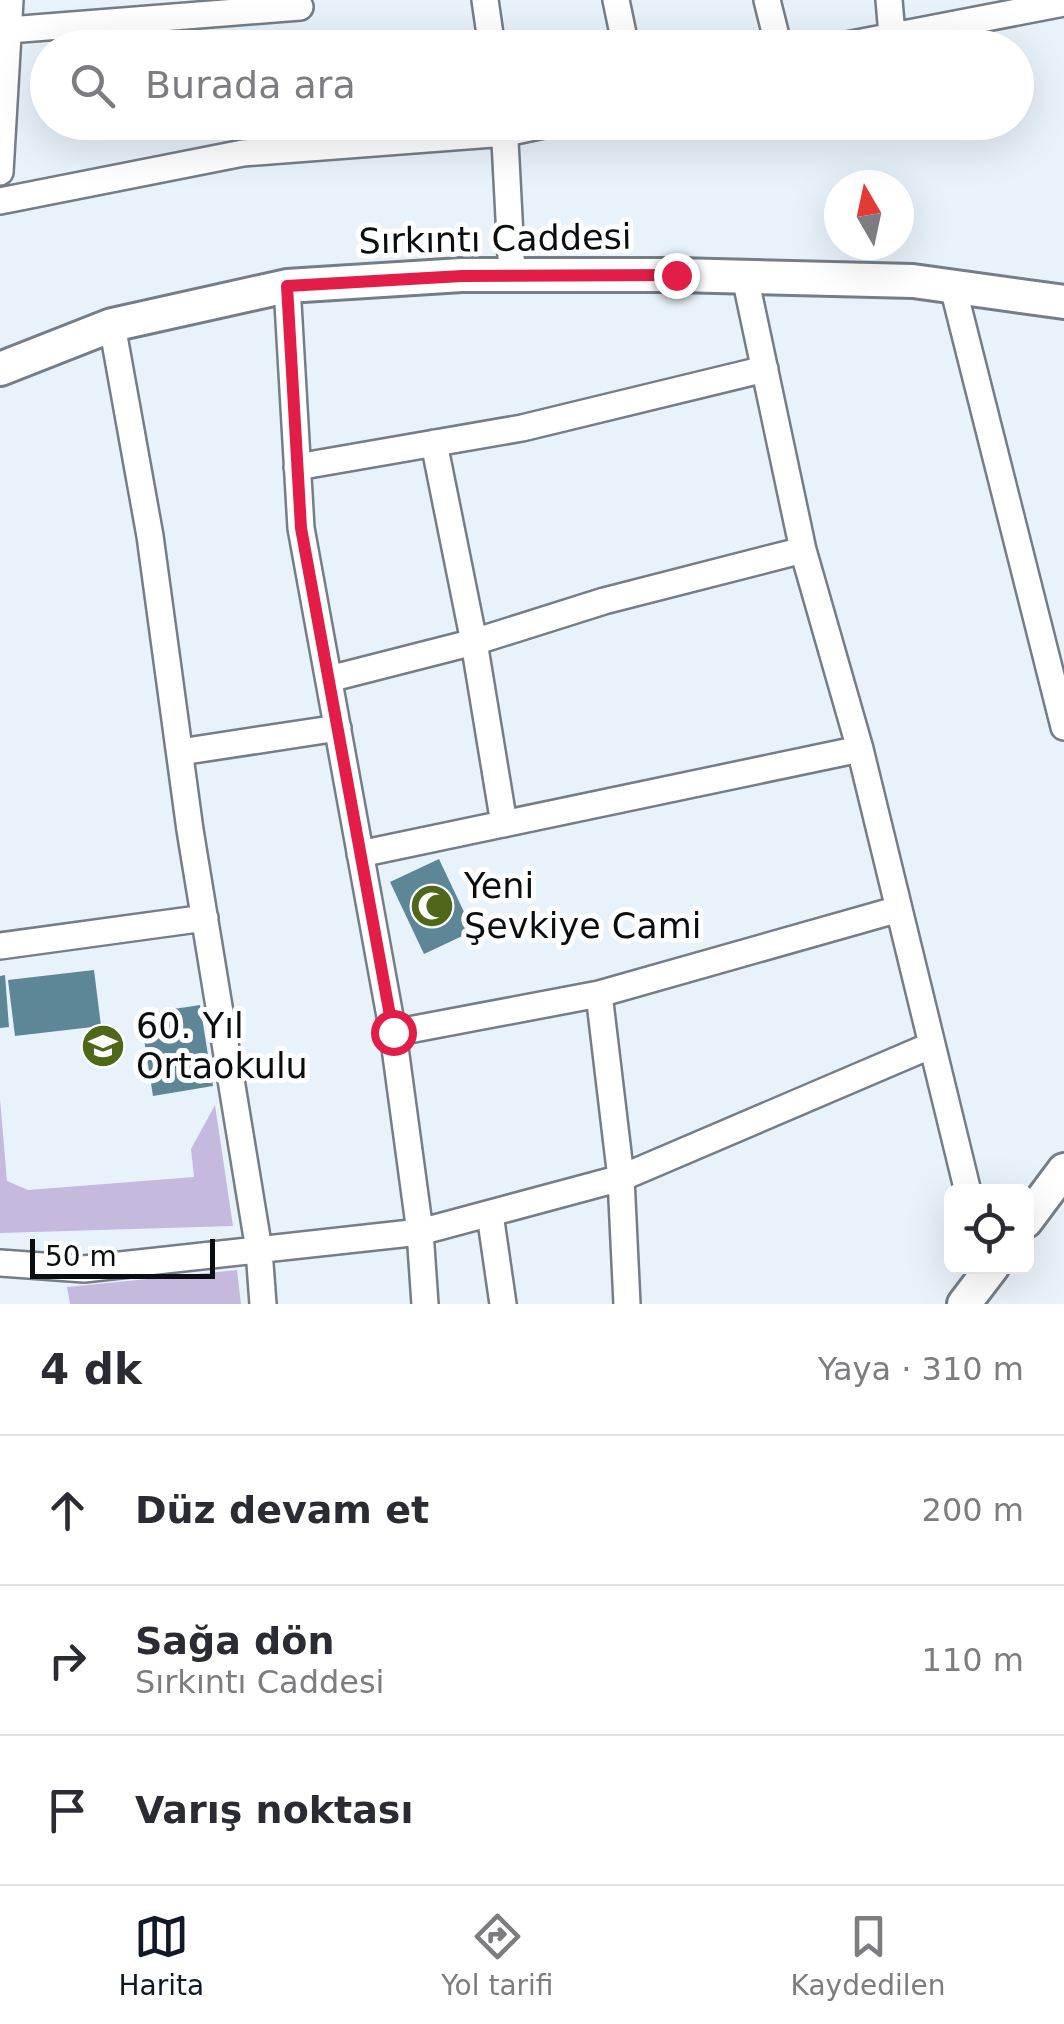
<!DOCTYPE html>
<html lang="tr">
<head>
<meta charset="utf-8">
<style>
	:root { --surface:#fff; --page:#f2f2f3; --text:#2b2b33; --muted:#7c7c81; --line:#e1e1e2; --accent:#111827 }
	body { margin:0; font-family:"DejaVu Sans",sans-serif; background:var(--page); color:var(--text) }
	.controls { position:absolute; right:30px; bottom:30px; display:grid; overflow:hidden; border-radius:15px; box-shadow:0 10px 40px #0002 }
	.controls button { width:90px; height:90px; display:grid; place-items:center; padding:0; border:0; border-bottom:2px solid var(--line); background:var(--surface); color:var(--text); font:50px sans-serif }
	.compass { position:absolute; left:824px; top:170px; width:90px; height:90px; border-radius:50%; background:var(--surface); box-shadow:0 10px 40px #0002; rotate:351deg }
	.scale { position:absolute; left:30px; bottom:25px; width:185px; box-sizing:border-box; padding-left:10px; border:5px solid #0b0e11; border-top:0; font-size:28px; line-height:35px; white-space:nowrap; color:#0b0e11; -webkit-text-stroke:8px #fff; paint-order:stroke }
	.stop { position:absolute; width:30px; height:30px; margin:-22px; border:8px solid #e11d48; border-radius:50%; background:#fff }
	.stop.end { background:#e11d48; border-color:#fff; box-shadow:0 2px 10px #0008 }
	.list { margin:0; padding:0; list-style:none }
	h2 { display:flex; justify-content:space-between; align-items:center; height:130px; margin:0; padding:0 40px; font-size:42px }
	h2 small { font-size:32px; font-weight:400; color:var(--muted) }
	.list li { display:grid; grid-template-columns:65px 1fr auto; gap:30px; align-items:center; box-sizing:border-box; height:150px; padding:0 40px; border-top:2px solid var(--line) }
	.list b { display:block; font-size:38px; white-space:nowrap }
	.list p { margin:0; font-size:32px; white-space:nowrap; color:var(--muted) }
	.list em { font-size:32px; font-style:normal; color:var(--muted) }
	.icon { flex:none; width:55px; height:55px; fill:none; stroke:currentColor; stroke-width:2; stroke-linecap:round; stroke-linejoin:round }
	.map { position:relative; flex:none; width:1064px; height:1304px; overflow:hidden }
	.search { position:absolute; background:var(--surface); box-shadow:0 10px 40px #0002; left:30px; right:30px; top:30px; height:110px; display:flex; align-items:center; gap:25px; box-sizing:border-box; padding:0 35px; border-radius:55px; color:var(--muted); font-size:38px }
	.sheet { height:580px; background:var(--surface) }
	nav { display:flex; justify-content:space-around; align-items:center; box-sizing:border-box; height:140px; border-top:2px solid var(--line); background:var(--surface); font-size:28px; color:var(--muted) }
	nav a { display:grid; justify-items:center; gap:5px }
	nav .on { color:var(--accent) }
	.map>svg:first-child { display:block }
	.green { fill:#c5bade }
	.building { fill:#5d8697 }
	.lines { fill:none; stroke-linecap:round; stroke-linejoin:round }
	.minor-casing { stroke:#757d86; stroke-width:30 }
	.tertiary-casing { stroke:#757d86; stroke-width:38 }
	.minor { stroke:#fff; stroke-width:25 }
	.tertiary { stroke:#fff; stroke-width:32 }
	.route { stroke:#e11d48; stroke-width:12 }
	.labels { text-anchor:middle; dominant-baseline:central; stroke-width:10; stroke-linejoin:round; paint-order:stroke }
	.street-label { font-size:35px; fill:#0b0e11; stroke:#fff }
	.poi-label { font-size:35px; fill:#0b0e11; stroke:#fff; text-anchor:start }
</style>
</head>
<body>
<div class="map">
<svg width="1064" height="1304" viewBox="0 0 1064 1304">
	<rect width="100%" height="100%" fill="#e8f2fb"/>
	<path class="green" d="M0 1099 7 1181 28 1190 194 1177 191 1149 215 1105 233 1226 0 1233Z
		M237 1270 241 1304H70L67 1287Z"/>
	<path class="building" d="M439 859 473 931 424 954 390 882Z
		M94 970 101 1026 15 1036 8 980Z
		M5 975 9 1027 0 1028V976Z
		M200 1005 213 1086 153 1096 140 1014Z"/>
	<g class="lines">
		<g class="minor-casing">
			<path id="minor" d="M485 0 492 48
				M616 0 626 48
				M767 0 779 48
				M889 0 892 35
				M9 30 300 7
				M831 48 1064 3
				M504 122 512 275
				M0 172 10 0
				M0 201 243 153 506 133 558 122
				M745 277 803 550 860 749 968 1192
				M287 286 301 528 393 1033 420 1232 425 1304
				M953 287 1064 727
				M112 325 150 536 190 830 259 1250 263 1304
				M434 443 474 642 504 824
				M297 467 522 428 765 369
				M329 679 474 642 604 601 803 550
				M180 752 338 728
				M360 854 860 749
				M0 946 205 918
				M599 994 621 1178 627 1304
				M393 1033 599 994 899 909
				M490 1214 503 1304
				M0 1263 84 1269 420 1232 621 1178 932 1045"/>
		</g>
		<g class="tertiary-casing">
			<path id="tertiary" d="M0 369 112 325 287 286 462 275H677L913 281 1064 302
				M1026 1221 1064 1170
				M964 1304 993 1266"/>
		</g>
		<use href="#minor" class="minor"/>
		<use href="#tertiary" class="tertiary"/>
	</g>
	<g class="lines">
		<path class="route" d="M393 1032 301 528 287 286 462 276 676 275"/>
	</g>
	<defs>
		<g id="mosque-disc" transform="scale(2.25)"><circle r="9.5" fill="#4e6718" stroke="#fff"/><path d="M3.5-4.9A6 6 0 1 0 3.5 4.9A5 5 0 1 1 3.5-4.9Z" fill="#fff"/></g>
		<g id="school-disc" transform="scale(2.25)"><circle r="9.5" fill="#4e6718" stroke="#fff"/><path d="M0-5L7-2L0 1L-7-2ZM-4 1L0 2.5L4 1V4Q0 6-4 4Z" fill="#fff"/></g>
	</defs>
	<g fill-rule="evenodd">
		<use href="#mosque-disc" x="432" y="906"/>
		<use href="#school-disc" x="103" y="1046"/>
	</g>
	<g class="labels">
		<g class="street-label">
			<text transform="translate(495 239) rotate(-1)">Sırkıntı Caddesi</text>
		</g>
		<g class="poi-label">
			<text x="464" y="886">Yeni<tspan x="464" dy="40">Şevkiye Cami</tspan></text>
			<text x="136" y="1026">60. Yıl<tspan x="136" dy="40">Ortaokulu</tspan></text>
		</g>
	</g>
</svg>
<div class="controls">
<button><svg class="icon" aria-label="locate" viewBox="0 0 24 24"><circle cx="12" cy="12" r="6"/><path d="M12 2v4M12 18v4M2 12h4M18 12h4"/></svg></button>
</div>
<svg class="compass" viewBox="-18 -18 36 36"><path d="M0-13l5 13h-10z" fill="#e53935"/><path d="M0 13l5-13h-10z" fill="#7c7c81"/></svg>
<div class="scale">50 m</div>
<div class="stop" style="left:393px;top:1032px"></div>
<div class="stop end" style="left:676px;top:275px"></div>
<div class="search"><svg class="icon" aria-label="search" viewBox="0 0 24 24"><circle cx="10" cy="10" r="6"/><path d="M15 15l6 6"/></svg>Burada ara</div>
</div>
<section class="sheet">
<h2>4 dk<small>Yaya · 310 m</small></h2>
<ul class="list">
<li><svg class="icon" aria-label="ahead" viewBox="0 0 24 24"><path d="M12 20V5M6 11l6-6 6 6"/></svg><div><b>Düz devam et</b></div><em>200 m</em></li>
<li><svg class="icon" aria-label="right" viewBox="0 0 24 24"><path d="M7 20v-9h11M14 6l5 5-5 5"/></svg><div><b>Sağa dön</b><p>Sırkıntı Caddesi</p></div><em>110 m</em></li>
<li><svg class="icon" aria-label="arrive" viewBox="0 0 24 24"><path d="M6 21V4h12l-3 4 3 4H6"/></svg><div><b>Varış noktası</b></div></li>
</ul>
</section>
<nav>
<a class="on"><svg class="icon" aria-label="map" viewBox="0 0 24 24"><path d="M3 6l6-2 6 2 6-2v14l-6 2-6-2-6 2zM9 4v14M15 6v14"/></svg>Harita</a>
<a><svg class="icon" aria-label="directions" viewBox="0 0 24 24"><path d="M12 3l9 9-9 9-9-9zM9 14v-3h6M13 9l2 2-2 2"/></svg>Yol tarifi</a>
<a><svg class="icon" aria-label="saved" viewBox="0 0 24 24"><path d="M7 4h10v16l-5-4-5 4z"/></svg>Kaydedilen</a>
</nav>
</body>
</html>
